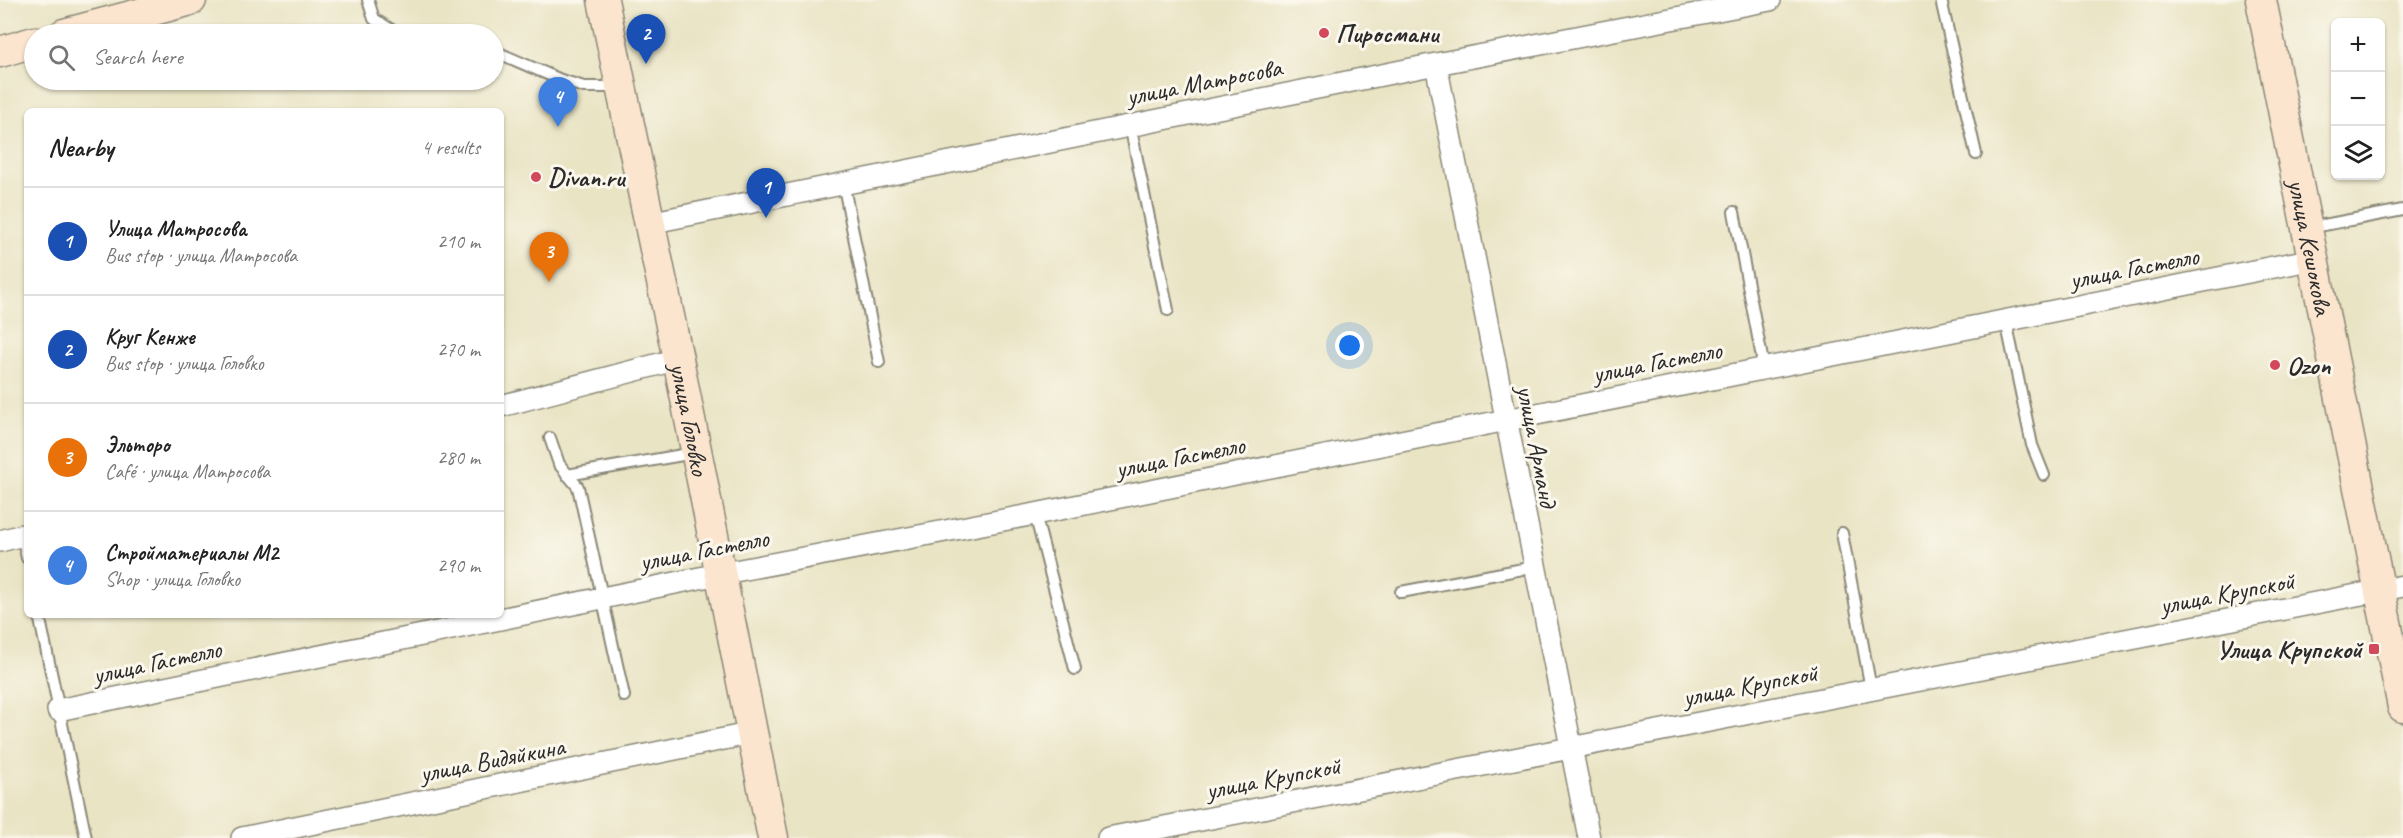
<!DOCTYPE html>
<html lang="en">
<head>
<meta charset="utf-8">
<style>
	:root { --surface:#fff; --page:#f2f2f2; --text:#222; --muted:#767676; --line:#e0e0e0; --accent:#111827 }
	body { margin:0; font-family:Caveat,sans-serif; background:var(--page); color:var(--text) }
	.controls { position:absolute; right:18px; top:18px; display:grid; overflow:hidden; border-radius:9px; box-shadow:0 2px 4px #0004 }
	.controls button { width:54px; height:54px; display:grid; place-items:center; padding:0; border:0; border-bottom:2px solid var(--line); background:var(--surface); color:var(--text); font:30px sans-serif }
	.you { position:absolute; left:1350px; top:346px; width:21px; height:21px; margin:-15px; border:4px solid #fff; border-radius:50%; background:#1a73e8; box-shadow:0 0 0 9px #1a73e833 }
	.badge { display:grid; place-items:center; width:39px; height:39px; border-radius:50%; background:var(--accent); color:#fff; font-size:20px; font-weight:700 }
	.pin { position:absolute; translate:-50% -50px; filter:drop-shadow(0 2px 3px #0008) }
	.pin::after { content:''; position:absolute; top:32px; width:21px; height:18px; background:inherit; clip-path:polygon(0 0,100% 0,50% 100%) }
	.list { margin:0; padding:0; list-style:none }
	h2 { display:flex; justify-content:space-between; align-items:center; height:78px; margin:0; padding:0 24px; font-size:26px }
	h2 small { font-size:20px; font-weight:400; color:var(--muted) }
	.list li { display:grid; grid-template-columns:39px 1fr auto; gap:18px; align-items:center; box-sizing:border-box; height:108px; padding:0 24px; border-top:2px solid var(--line) }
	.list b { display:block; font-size:22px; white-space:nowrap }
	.list p { margin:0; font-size:20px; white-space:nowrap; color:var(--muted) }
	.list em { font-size:20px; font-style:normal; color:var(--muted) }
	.icon { flex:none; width:33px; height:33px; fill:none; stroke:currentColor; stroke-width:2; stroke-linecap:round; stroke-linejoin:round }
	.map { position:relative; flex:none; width:2403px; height:838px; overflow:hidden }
	.search { position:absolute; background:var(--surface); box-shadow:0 2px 4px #0004; left:24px; top:24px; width:480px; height:66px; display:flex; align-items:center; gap:15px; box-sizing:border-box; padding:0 21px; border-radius:33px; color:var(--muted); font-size:22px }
	.panel { position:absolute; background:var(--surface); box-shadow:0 2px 4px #0004; left:24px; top:108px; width:480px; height:510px; border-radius:9px }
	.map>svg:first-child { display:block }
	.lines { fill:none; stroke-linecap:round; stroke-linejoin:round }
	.lane-casing { stroke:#8a8878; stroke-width:14 }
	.street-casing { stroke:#8a8878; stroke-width:24 }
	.secondary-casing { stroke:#8a8878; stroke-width:33 }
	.lane { stroke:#fff; stroke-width:10 }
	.street { stroke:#fff; stroke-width:21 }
	.secondary { stroke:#fbe5cf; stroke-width:30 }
	.poi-dot { fill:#d1495b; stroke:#fbf7ec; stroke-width:2 }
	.labels { text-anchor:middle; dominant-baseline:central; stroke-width:6; stroke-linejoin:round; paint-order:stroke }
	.poi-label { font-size:26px; font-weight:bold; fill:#2b2b2b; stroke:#fbf7ec; text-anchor:start }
	.street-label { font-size:26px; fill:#2b2b2b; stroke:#fbf7ec }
</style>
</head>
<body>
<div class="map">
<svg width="2403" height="838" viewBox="0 0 2403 838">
	<rect width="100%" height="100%" fill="#fbf7ec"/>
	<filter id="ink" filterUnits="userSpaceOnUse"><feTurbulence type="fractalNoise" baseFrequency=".0167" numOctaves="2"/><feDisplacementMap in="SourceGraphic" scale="12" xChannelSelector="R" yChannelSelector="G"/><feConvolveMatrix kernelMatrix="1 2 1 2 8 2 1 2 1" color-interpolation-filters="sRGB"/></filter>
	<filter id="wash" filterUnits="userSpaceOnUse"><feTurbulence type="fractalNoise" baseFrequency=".008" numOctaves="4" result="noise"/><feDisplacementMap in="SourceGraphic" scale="24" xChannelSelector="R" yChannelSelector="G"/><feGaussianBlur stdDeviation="1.35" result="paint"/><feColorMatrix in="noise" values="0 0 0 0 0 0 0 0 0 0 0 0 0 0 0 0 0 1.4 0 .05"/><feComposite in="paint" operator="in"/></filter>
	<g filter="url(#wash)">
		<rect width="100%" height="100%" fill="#e9e4c4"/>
	</g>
	<g filter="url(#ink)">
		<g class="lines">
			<g class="lane-casing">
				<path id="lane" d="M368 0 374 19 398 34
					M1941 0 1976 154
					M494 51 561 80 584 87H618
					M1130 125 1168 310
					M843 182 879 362
					M1734 212 1764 368
					M2308 228 2403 210
					M2006 321 2032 445 2044 475
					M550 438 559 464 578 487 624 696
					M567 475 694 453
					M1035 514 1075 669
					M1842 533 1871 689
					M22 535 27 558
					M1401 592 1534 567
					M39 615 86 838"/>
			</g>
			<g class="street-casing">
				<path id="street" d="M1436 64 1589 838
					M649 223 1436 64 1770 0
					M501 406 678 359
					M0 541 27 534
					M58 710 719 574 1035 514 2314 259
					M242 838 753 733
					M1108 838 2403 586"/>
			</g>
			<g class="secondary-casing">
				<g id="secondary">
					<path id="s1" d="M603 0 678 359 773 838"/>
					<path id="s2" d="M2261 0 2403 707"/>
					<path d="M64 34 191 0"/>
					<path d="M0 52 34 42"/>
				</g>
			</g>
			<use href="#lane" class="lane"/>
			<use href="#street" class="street"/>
			<use href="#secondary" class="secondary"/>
		</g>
	</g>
	<g class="poi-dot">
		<circle cx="1324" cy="33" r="6"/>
		<circle cx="536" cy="177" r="6"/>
		<circle cx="2275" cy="365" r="6"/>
		<rect x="2368" y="643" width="12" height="12" rx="3"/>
	</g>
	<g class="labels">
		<g class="poi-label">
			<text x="1336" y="33">Пиросмани</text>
			<text x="548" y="177">Divan.ru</text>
			<text x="2287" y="365">Ozon</text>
			<text x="2362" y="649" text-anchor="end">Улица Крупской</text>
		</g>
		<g class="street-label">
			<text transform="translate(1204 82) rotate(-11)">улица Матросова</text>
			<text stroke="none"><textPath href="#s2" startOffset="252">улица Кешокова</textPath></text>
			<text transform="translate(2134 268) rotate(-11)">улица Гастелло</text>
			<text transform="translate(1657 362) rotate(-11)">улица Гастелло</text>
			<text stroke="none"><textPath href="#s1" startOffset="428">улица Головко</textPath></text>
			<text transform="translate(1537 446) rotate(79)">улица Арманд</text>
			<text transform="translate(1180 457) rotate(-11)">улица Гастелло</text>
			<text transform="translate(704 550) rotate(-11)">улица Гастелло</text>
			<text transform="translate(2227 593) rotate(-11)">улица Крупской</text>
			<text transform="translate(157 662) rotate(-12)">улица Гастелло</text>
			<text transform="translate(1750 685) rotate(-11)">улица Крупской</text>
			<text transform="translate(492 760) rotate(-11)">улица Видяйкина</text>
			<text transform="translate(1273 778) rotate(-11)">улица Крупской</text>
		</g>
	</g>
</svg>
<div class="controls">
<button>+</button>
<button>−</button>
<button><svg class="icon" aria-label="layers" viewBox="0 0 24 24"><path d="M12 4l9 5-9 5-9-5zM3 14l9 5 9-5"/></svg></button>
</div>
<div class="you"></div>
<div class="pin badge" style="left:766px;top:218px;background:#1a4fb4">1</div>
<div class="pin badge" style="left:646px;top:64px;background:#1a4fb4">2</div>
<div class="pin badge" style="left:549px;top:282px;background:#e8710a">3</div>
<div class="pin badge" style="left:558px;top:127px;background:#3f7fe0">4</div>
<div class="search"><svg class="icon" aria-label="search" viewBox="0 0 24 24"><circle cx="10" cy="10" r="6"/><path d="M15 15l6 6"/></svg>Search here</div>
<section class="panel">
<h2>Nearby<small>4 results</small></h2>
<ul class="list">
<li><span class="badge" style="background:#1a4fb4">1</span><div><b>Улица Матросова</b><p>Bus stop · улица Матросова</p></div><em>210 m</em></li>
<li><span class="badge" style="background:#1a4fb4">2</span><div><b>Круг Кенже</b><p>Bus stop · улица Головко</p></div><em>270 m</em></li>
<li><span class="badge" style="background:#e8710a">3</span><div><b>Эльторо</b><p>Café · улица Матросова</p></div><em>280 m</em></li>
<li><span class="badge" style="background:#3f7fe0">4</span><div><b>Стройматериалы М2</b><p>Shop · улица Головко</p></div><em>290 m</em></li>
</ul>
</section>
</div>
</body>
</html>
